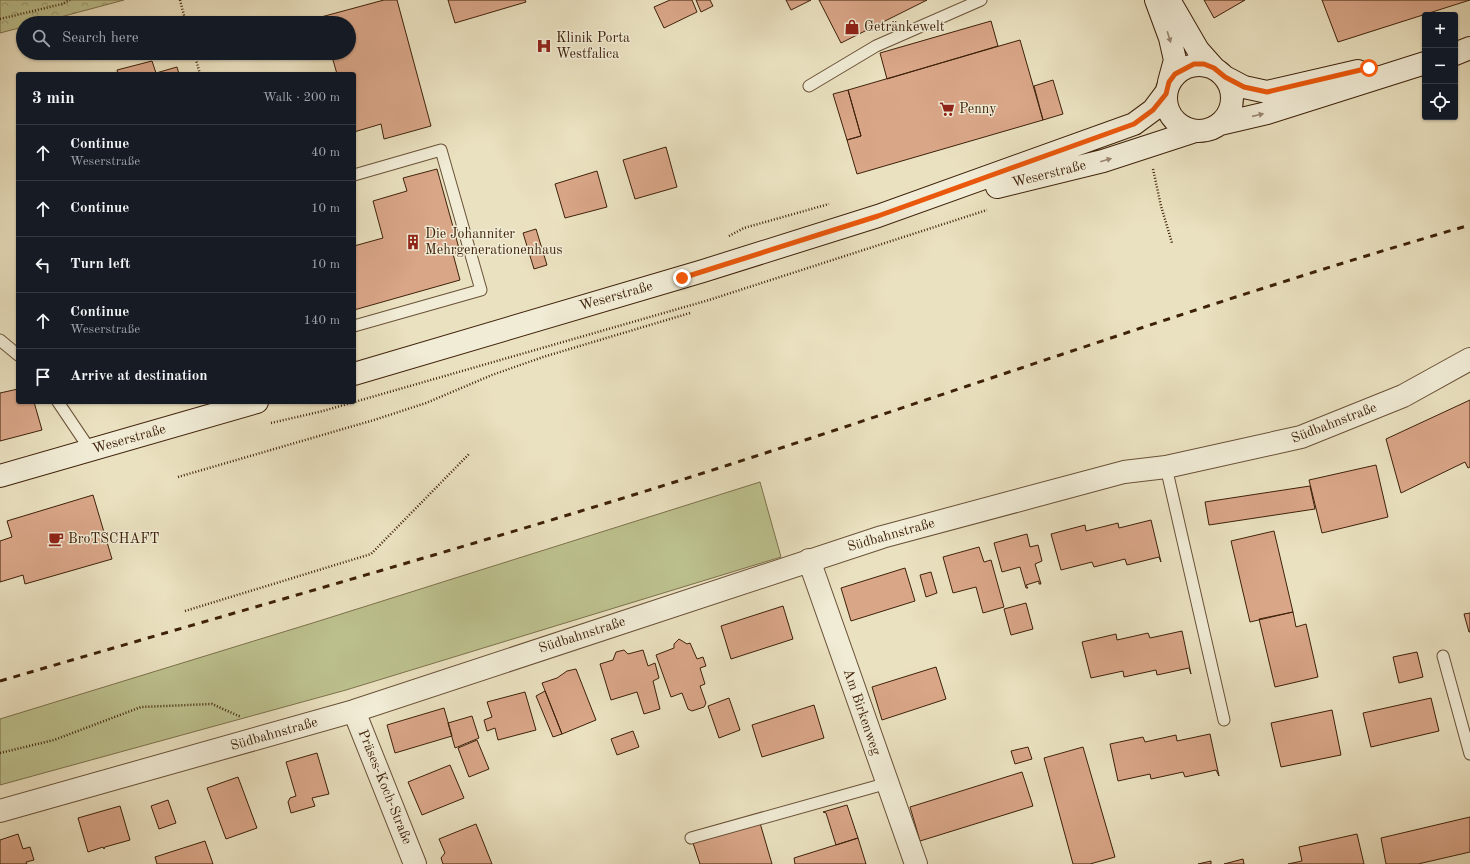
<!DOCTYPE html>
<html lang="en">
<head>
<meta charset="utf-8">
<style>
	:root { --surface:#171b24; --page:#20242c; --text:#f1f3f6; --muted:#9ea1a6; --line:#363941 }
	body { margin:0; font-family:"Old Standard TT",serif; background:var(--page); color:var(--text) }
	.controls { position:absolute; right:12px; top:12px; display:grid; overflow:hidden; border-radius:4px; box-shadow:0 1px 3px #0004 }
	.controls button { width:36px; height:36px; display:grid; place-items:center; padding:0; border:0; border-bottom:1px solid var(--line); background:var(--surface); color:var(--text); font:20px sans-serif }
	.stop { position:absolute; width:12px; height:12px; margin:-9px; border:3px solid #ea580c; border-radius:50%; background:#fff }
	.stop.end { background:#ea580c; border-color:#fff; box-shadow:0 1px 4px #0008 }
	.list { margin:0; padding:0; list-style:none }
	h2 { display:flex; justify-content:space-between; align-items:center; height:52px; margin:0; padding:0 16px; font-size:17px }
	h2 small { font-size:13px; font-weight:400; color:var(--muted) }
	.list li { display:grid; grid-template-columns:26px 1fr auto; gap:12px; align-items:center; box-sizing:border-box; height:56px; padding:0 16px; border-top:1px solid var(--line) }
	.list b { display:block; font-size:15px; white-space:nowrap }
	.list p { margin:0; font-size:13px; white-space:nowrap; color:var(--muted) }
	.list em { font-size:13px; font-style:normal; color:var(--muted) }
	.icon { flex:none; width:22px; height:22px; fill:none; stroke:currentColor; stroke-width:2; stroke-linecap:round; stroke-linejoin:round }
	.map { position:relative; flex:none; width:1470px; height:864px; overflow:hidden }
	.search { position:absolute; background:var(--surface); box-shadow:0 1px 3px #0004; left:16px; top:16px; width:340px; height:44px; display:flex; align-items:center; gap:10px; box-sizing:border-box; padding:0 14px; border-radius:22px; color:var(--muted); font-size:15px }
	.panel { position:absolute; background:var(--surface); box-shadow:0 1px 3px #0004; left:16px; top:72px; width:340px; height:332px; border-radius:4px }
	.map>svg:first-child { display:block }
	.green { fill:#bcc18e; stroke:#7d714c }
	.forest { fill:url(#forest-crowns); stroke:#7d714c }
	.building { fill:#d9a688; stroke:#3e2109 }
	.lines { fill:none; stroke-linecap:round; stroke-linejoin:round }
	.lane-casing { stroke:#695137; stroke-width:13 }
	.street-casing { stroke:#695137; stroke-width:24 }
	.secondary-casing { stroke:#3e2109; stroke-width:24 }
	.path { stroke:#3e2109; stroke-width:2.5; stroke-dasharray:1 2; stroke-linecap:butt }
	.lane { stroke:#f1ecd6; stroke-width:11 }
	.street { stroke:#f1ecd6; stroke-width:22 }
	.secondary { stroke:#f1ecd6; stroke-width:22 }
	.rail { stroke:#3e2109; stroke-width:3; stroke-dasharray:7 7; stroke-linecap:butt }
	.oneway { fill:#988670 }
	.route { stroke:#ea580c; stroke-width:5 }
	.labels { text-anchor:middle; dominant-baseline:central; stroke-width:3; stroke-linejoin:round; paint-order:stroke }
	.poi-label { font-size:14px; fill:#3e2109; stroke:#f1ecd6; text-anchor:start }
	.street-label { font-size:14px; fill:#3e2109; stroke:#f1ecd6 }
</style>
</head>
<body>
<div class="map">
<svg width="1470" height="864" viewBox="0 0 1470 864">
	<defs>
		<pattern id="forest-crowns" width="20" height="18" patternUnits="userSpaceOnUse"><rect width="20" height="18" fill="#bcc18e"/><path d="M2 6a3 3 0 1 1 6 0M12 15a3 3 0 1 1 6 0" fill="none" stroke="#9a9c72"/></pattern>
	</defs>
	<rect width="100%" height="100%" fill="#eae1c0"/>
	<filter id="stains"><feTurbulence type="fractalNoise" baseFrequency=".005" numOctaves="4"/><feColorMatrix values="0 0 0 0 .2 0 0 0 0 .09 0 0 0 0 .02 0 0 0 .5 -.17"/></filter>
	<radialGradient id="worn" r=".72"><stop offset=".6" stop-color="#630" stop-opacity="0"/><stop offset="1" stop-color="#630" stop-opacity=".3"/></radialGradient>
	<path class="green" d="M760 482 781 557 346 690 0 785V719L319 621Z"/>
	<path class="forest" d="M0 0H124L38 23H23V27L0 33Z"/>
	<path class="building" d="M384 0H397L431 126 384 139 381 124 354 132V74H337L331 53H349V23H323L321 17Z
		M448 0H525L526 2 455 23Z
		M670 0H692L697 12 664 28 654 7Z
		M696 0H710L713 6 701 12Z
		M786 0H811L791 10Z
		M819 0H927L841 43Z
		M1204 0H1245L1214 18Z
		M1322 0H1470L1338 42Z
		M991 21 998 46 887 79 880 53Z
		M1020 40 1043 120 857 174 847 140 861 136 848 90Z
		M152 61 156 73 177 67 179 74H118L117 70Z
		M1053 80 1063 114 1043 120 1034 86Z
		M848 90 861 136 847 140 833 94Z
		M666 147 677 187 635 199 623 160Z
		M437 169 460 252 453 254 460 280 354 310V246L383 238 373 201 407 191 403 178Z
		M597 171 607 207 565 218 555 184Z
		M536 229 547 265 534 269 523 233Z
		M18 389V402H34L42 430 0 441V393Z
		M1470 400V467L1468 468 1465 462 1401 493 1386 439Z
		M1376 465 1388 517 1322 533 1309 480Z
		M1310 486 1315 509 1209 525 1205 502Z
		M93 495 112 559 25 584 23 575 0 582V541L12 537 7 521Z
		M1151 520 1161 562 1159 557 1127 565 1125 559 1094 567 1092 562 1061 570 1051 534 1085 525 1086 531 1118 523 1119 528Z
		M1274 531 1293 612 1250 622 1231 541Z
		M1027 534 1030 547 1038 545 1042 561 1035 564 1041 584H1039V581L1026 585 1028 588H1026L1020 567 1002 572 994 543Z
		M979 547 984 562 991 560 1004 607 983 613 976 587 953 593 943 557Z
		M905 568 915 601 851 621 841 588Z
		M931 572 937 593 926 597 920 575Z
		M1026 603 1033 629 1011 635 1004 609Z
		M783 606 793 639 731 659 721 626Z
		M1293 612 1296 627 1306 624 1318 677 1275 687 1259 619Z
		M1470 613V632H1469L1464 614Z
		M1182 631 1191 674 1189 668 1157 675 1156 670 1124 677 1123 671 1091 678 1082 642 1116 634 1117 640 1148 633 1150 638Z
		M679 639 687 644 690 643 697 659 703 657 706 666 700 668 705 684 700 686 706 703 704 707 692 711 688 709 682 693 671 697 656 655 674 648V644Z
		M624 650 628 654 643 650 648 666 655 663 659 678 653 681 660 709 644 714 637 692 611 700 600 664 613 660 616 652Z
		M1417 652 1423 677 1399 683 1393 657Z
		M936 667 946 699 882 720 872 687Z
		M576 669 596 720 562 734 542 683 557 678 567 671Z
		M545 691 562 734 553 737 536 696Z
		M525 692 536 730 498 740 495 728 487 731 484 720 492 717 487 702Z
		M729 698 740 730 719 738 708 706Z
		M1431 698 1439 731 1371 747 1363 713Z
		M814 705 824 738 762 757 752 725Z
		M444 708 452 736 395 753 387 725Z
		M1332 710 1341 755 1281 767 1271 723Z
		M472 716 479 738 455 748 448 723Z
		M633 731 639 747 617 755 611 739Z
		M1210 734 1219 776 1216 770 1185 777 1183 772 1151 779 1150 774 1118 781 1110 744 1143 737 1145 742 1176 735 1177 741Z
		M477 740 489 769 469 777 458 748Z
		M1028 747 1032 759 1015 764 1011 751Z
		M1083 747 1115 857 1090 864H1073L1044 758Z
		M317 753 329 794 312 798 315 806 291 813 288 802 290 798 296 796 286 762Z
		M450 765 464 798 422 815 408 782Z
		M1022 772 1033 806 920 841 910 807Z
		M238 777 257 828 226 839 207 788Z
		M168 800 176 823 159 829 151 806Z
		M847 805 858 838 836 845 826 813 823 812Z
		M120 806 130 840 105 847 104 849 103 847 88 852 78 818Z
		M1470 817V852L1418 864H1386L1381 838Z
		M760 823 772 864H700L693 843Z
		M476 824 492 864H443L441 858 445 853 439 839Z
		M18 834 23 849 30 847 34 860 26 862 27 864H0V840Z
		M1357 834 1364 864H1288L1302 861 1299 847Z
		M858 838 866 864H795L794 858Z
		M205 841 213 864H157L155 857Z
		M1243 859 1244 864H1224Z
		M1211 861V864H1198Z"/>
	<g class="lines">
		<g class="lane-casing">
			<path id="lane" d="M809 86 876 46 981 0
				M354 175 441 150 481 290 354 326
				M0 340 18 355
				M58 402 91 451
				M1166 467 1224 720
				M1443 656 1470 754
				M691 838 888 783"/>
		</g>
		<g class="street-casing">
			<path id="street" d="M809 560 916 864
				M354 711 415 864
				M0 811 354 711 882 537 1124 472 1166 467 1301 437 1403 396 1470 359"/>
		</g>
		<g class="secondary-casing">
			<path id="secondary" d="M1156 0 1170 38 1175 60 1169 82
				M1169 0 1198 50 1214 68
				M1455 54 1470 48
				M1166 98a33 33 0 1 1 66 0a33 33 0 1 1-66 0Z
				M1225 77 1244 87 1267 92 1358 71
				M1220 124 1267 113 1425 63
				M997 187 1103 161 1195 131
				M354 374 703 271 878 216 1134 124 1153 110 1165 94
				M0 476 257 402"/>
		</g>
		<path class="path" d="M180 0 186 23
			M0 19 62 4 70 0
			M194 53 200 74
			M1153 169 1161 206 1172 243
			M729 236 744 228 829 204
			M271 423 323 411 709 300 987 210
			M178 477 374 420 426 403 492 375 543 357 690 313
			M185 611 371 554 470 453
			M0 753 54 740 141 707 212 704 241 717"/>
		<use href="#lane" class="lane"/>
		<use href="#street" class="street"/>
		<use href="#secondary" class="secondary"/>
		<path class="rail" d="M0 681C232 613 466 548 697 475 955 393 1210 300 1470 225"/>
	</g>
	<defs><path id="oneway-solid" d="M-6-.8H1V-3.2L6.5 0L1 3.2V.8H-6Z"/></defs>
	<g class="oneway">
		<use href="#oneway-solid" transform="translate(1169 37) rotate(73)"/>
		<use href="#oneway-solid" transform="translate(1258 115) rotate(-13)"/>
		<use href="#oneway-solid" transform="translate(1106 160) rotate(-16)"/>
	</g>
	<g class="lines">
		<path class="route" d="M682 278 878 216 1134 124 1153 110 1166 94 1169 82 1175 74 1194 64H1204L1214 68 1225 77 1244 87 1267 92 1369 68"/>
	</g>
	<defs>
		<g id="shop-bare" transform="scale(1.2)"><path d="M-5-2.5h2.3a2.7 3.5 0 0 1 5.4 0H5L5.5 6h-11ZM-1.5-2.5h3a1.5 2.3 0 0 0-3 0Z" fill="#8f2418" stroke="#f1ecd6" stroke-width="2.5" paint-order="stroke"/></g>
		<g id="hospital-bare" transform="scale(1.2)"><path d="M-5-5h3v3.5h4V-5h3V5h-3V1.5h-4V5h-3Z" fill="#8f2418" stroke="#f1ecd6" stroke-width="2.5" paint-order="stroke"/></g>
		<g id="supermarket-bare" transform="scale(1.2)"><path d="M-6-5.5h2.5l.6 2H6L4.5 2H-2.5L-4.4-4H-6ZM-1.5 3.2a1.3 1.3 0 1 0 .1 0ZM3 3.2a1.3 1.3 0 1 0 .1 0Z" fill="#8f2418" stroke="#f1ecd6" stroke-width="2.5" paint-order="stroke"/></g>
		<g id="building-bare" transform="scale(1.2)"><path d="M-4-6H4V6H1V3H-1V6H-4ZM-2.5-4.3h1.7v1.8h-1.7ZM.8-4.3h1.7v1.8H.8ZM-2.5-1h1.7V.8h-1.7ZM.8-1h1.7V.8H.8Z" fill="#8f2418" stroke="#f1ecd6" stroke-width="2.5" paint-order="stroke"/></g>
		<g id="cafe-bare" transform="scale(1.2)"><path d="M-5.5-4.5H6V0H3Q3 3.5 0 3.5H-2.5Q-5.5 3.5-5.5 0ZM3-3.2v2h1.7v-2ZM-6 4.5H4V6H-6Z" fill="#8f2418" stroke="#f1ecd6" stroke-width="2.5" paint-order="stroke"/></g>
	</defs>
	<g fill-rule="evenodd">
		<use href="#shop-bare" x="852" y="27"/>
		<use href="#hospital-bare" x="544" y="46"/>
		<use href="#supermarket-bare" x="947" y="109"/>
		<use href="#building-bare" x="413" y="242"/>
		<use href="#cafe-bare" x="56" y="539"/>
	</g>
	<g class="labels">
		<g class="poi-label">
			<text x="864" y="27">Getränkewelt</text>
			<text x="556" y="38">Klinik Porta<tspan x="556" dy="16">Westfalica</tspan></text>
			<text x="959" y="109">Penny</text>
			<text x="425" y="234">Die Johanniter<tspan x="425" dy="16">Mehrgenerationenhaus</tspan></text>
			<text x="68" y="539">BroTSCHAFT</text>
		</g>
		<g class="street-label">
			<text transform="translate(1049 174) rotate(-14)">Weserstraße</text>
			<text transform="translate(616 296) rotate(-16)">Weserstraße</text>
			<text transform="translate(1334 423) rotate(-21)">Südbahnstraße</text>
			<text transform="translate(129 439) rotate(-16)">Weserstraße</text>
			<text transform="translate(891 535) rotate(-16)">Südbahnstraße</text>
			<text transform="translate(582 635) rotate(-18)">Südbahnstraße</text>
			<text transform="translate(862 712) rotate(71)">Am Birkenweg</text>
			<text transform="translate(274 734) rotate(-16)">Südbahnstraße</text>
			<text transform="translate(385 787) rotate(68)">Präses-Koch-Straße</text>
		</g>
	</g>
	<rect width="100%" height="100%" filter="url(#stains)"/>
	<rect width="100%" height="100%" fill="url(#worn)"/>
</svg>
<div class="controls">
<button>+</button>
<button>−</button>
<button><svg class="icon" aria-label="locate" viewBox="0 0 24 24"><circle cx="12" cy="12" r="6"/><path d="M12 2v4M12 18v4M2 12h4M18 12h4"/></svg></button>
</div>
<div class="stop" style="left:1369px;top:68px"></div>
<div class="stop end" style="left:682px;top:278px"></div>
<div class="search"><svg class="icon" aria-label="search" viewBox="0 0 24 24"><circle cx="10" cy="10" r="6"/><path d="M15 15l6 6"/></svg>Search here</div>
<section class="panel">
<h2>3 min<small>Walk · 200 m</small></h2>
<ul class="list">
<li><svg class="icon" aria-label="ahead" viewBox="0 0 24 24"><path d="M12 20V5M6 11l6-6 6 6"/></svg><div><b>Continue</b><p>Weserstraße</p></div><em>40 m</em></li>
<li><svg class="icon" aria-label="ahead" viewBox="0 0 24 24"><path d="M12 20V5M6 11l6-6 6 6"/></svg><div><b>Continue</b></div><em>10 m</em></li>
<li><svg class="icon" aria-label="left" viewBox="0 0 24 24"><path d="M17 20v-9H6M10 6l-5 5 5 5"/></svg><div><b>Turn left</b></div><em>10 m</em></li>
<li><svg class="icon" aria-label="ahead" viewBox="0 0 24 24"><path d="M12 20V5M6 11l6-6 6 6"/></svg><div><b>Continue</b><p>Weserstraße</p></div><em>140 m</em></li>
<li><svg class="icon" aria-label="arrive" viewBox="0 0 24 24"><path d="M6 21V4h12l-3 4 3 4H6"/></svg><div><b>Arrive at destination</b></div></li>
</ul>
</section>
</div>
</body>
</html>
